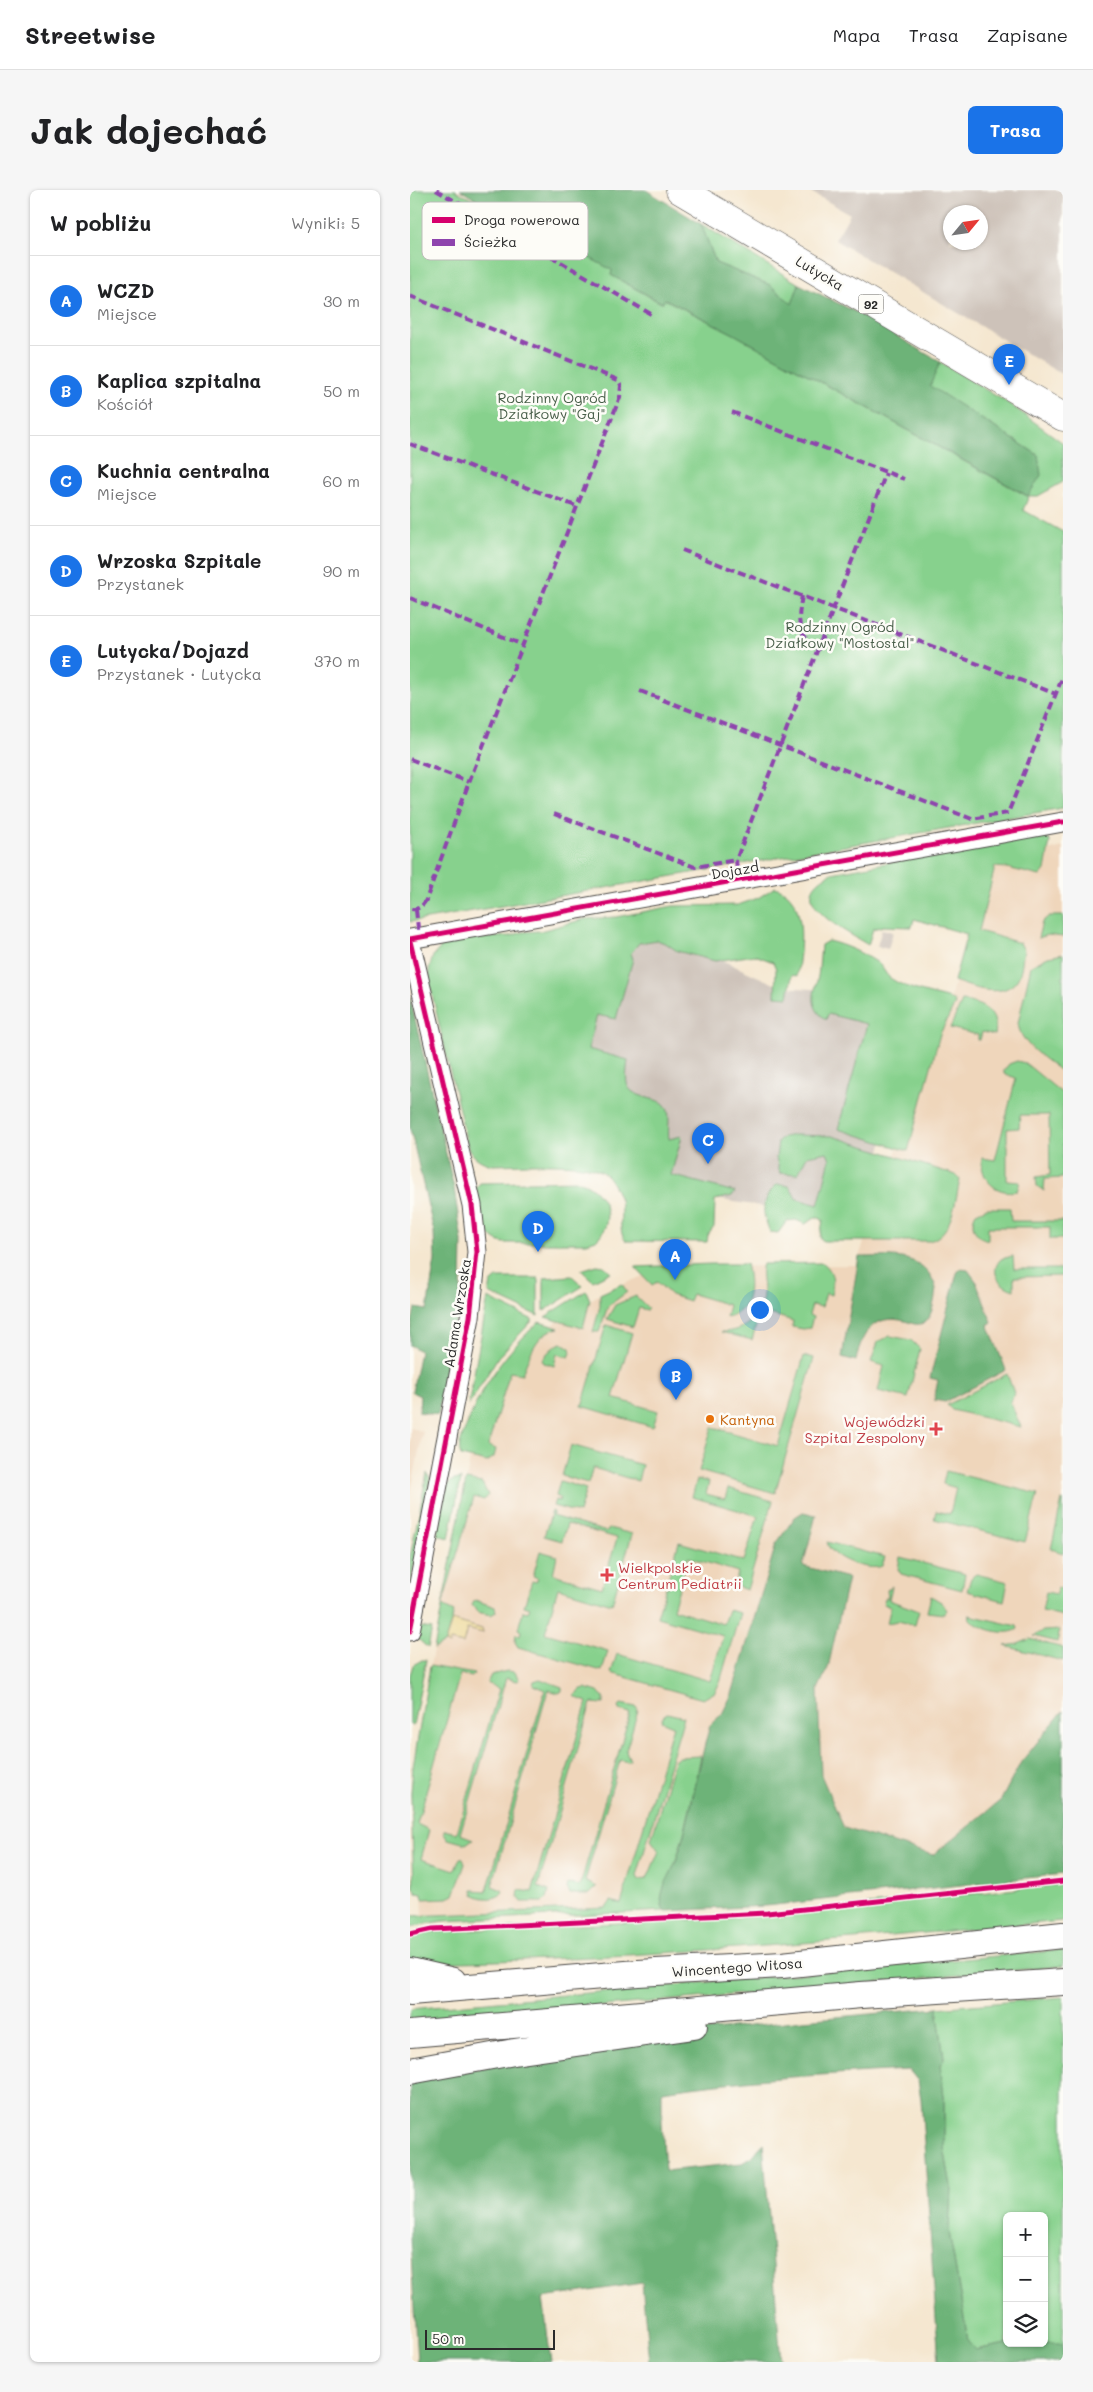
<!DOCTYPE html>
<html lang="pl">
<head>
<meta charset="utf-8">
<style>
	:root { --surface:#fff; --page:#f6f6f6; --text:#202124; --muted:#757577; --line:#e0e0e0; --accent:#1a73e8 }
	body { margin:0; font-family:Mali,sans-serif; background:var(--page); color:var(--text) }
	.controls { position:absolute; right:15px; bottom:15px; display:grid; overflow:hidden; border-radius:8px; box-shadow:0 1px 4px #0004 }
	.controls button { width:45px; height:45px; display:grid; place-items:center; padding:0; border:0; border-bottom:1px solid var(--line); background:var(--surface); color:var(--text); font:25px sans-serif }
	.compass { position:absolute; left:533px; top:15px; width:45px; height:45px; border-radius:50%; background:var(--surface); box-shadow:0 1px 4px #0004; rotate:61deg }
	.scale { position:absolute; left:15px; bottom:12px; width:130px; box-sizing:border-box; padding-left:5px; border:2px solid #2b2b2b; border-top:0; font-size:14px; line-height:18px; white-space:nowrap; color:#2b2b2b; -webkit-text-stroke:4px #fdfcf7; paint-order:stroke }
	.you { position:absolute; left:349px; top:1119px; width:18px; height:18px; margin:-12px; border:4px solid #fff; border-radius:50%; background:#1a73e8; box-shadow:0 0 0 8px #1a73e833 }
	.badge { display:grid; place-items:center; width:32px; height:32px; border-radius:50%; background:var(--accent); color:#fff; font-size:16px; font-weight:700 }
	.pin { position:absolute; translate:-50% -41px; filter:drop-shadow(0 1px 2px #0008) }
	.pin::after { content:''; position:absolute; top:26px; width:18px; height:15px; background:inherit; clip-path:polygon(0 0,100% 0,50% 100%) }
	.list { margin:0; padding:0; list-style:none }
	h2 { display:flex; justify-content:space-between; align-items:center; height:65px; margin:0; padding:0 20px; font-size:21px }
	h2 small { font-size:16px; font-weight:400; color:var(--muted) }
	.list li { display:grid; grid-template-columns:32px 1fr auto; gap:15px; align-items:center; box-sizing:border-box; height:90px; padding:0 20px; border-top:1px solid var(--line) }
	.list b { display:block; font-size:19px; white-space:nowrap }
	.list p { margin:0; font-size:16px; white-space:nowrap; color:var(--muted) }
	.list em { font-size:16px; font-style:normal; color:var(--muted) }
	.icon { flex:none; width:28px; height:28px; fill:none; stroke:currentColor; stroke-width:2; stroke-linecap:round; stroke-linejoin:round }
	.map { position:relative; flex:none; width:653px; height:2172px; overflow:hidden; border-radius:8px }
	header { display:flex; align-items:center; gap:30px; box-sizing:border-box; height:70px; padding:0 25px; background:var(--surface); border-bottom:1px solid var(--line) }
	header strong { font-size:24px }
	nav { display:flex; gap:28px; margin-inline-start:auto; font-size:18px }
	.intro { display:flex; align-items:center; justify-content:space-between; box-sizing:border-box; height:120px; padding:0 30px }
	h1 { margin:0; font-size:35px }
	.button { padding:12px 22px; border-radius:8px; background:var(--accent); color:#fff; font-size:18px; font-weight:700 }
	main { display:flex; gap:30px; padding:0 30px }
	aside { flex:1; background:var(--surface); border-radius:8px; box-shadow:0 1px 4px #0004 }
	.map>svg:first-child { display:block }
	.built { fill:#efd6bb }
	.industrial { fill:#cdc2b9; fill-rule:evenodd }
	.green { fill:#87d18d; stroke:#597e5c }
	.forest { fill:#6db378; stroke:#4c6f52 }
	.sand { fill:#eeda9e; stroke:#8c8264 }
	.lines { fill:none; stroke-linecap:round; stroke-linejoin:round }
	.minor-casing { stroke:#494744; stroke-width:21 }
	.secondary-casing { stroke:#494744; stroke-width:28 }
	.primary-casing { stroke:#494744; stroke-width:29 }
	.minor { stroke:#fff; stroke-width:19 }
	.secondary { stroke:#fff; stroke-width:26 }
	.primary { stroke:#fff; stroke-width:28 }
	.quiet { stroke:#8e44ad; stroke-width:4; stroke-dasharray:8 4; stroke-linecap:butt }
	.cycleway-casing { stroke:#fdfcf7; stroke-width:8 }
	.cycleway { stroke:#d6006c; stroke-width:5 }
	.food-dot { fill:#e8710a; stroke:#fdfcf7; stroke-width:2 }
	.health-dot { fill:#e0444e; stroke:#fdfcf7; stroke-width:2 }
	.labels { text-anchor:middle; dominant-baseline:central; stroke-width:5; stroke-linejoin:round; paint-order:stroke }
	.shield { fill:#fdfcf7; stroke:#6a6a68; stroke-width:1 }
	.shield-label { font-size:12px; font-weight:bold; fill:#2b2b2b }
	.street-label { font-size:14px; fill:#2b2b2b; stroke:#fdfcf7 }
	.park-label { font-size:14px; fill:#475d48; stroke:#fdfcf7 }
	.food-label { font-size:14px; fill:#c56008; stroke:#fdfcf7; text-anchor:start }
	.health-label { font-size:14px; fill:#be3a42; stroke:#fdfcf7; text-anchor:end }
	.key { fill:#fdfcf7; stroke:#bebdba; stroke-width:1 }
	.key-label { font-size:14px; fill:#2b2b2b }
</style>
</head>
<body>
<header>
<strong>Streetwise</strong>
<nav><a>Mapa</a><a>Trasa</a><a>Zapisane</a></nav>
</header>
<div class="intro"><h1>Jak dojechać</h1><a class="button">Trasa</a></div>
<main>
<aside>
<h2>W pobliżu<small>Wyniki: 5</small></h2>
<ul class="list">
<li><span class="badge">A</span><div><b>WCZD</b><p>Miejsce</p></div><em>30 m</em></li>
<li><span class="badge">B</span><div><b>Kaplica szpitalna</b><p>Kościół</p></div><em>50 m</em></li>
<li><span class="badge">C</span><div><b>Kuchnia centralna</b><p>Miejsce</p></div><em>60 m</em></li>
<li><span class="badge">D</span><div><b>Wrzoska Szpitale</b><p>Przystanek</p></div><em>90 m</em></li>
<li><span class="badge">E</span><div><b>Lutycka/Dojazd</b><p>Przystanek · Lutycka</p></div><em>370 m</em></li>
</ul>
</aside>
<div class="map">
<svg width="653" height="2172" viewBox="0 0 653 2172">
	<rect width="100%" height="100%" fill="#fdfcf7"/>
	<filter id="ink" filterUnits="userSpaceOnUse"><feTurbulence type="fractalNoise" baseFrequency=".02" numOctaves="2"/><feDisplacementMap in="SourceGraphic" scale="10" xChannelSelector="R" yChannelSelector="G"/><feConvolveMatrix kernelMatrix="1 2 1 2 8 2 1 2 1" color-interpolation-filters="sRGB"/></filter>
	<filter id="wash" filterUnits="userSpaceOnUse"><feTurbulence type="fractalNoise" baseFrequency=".0096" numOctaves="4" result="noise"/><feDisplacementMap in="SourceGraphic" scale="20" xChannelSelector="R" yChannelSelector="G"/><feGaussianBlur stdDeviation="1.12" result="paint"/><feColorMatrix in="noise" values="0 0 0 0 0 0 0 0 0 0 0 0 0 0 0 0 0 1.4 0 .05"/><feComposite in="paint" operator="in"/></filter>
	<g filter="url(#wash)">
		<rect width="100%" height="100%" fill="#f5e7d0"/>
		<path class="built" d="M653 657V1673L251 1715 13 1725 12 1704 7 1703 4 1698 1 1633 3 1577 20 1476 60 1269 89 1192 147 1131 190 1104 233 1086 258 1079 284 1077 446 1075 540 810 573 678Z
			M0 1238 13 1241 0 1306Z"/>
		<path class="industrial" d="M397 0H653V185L425 50 440 24ZM540 22H570V52H540Z
			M472 739 483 742 478 759 467 756Z
			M259 746 371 797 463 803 513 824 448 1031 292 1007 234 988 145 897 181 756Z"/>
		<path class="green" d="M0 0H45L158 63 172 64 203 80 201 85 251 113 254 109 322 143 617 306 628 265 519 196 530 172 601 215 653 253V292L628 306H619L613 320 653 342V618L0 732Z
			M291 34 389 94 382 114 360 95 306 73Z
			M632 644 640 651 635 680 630 686 597 678 585 677 569 741 610 753 614 760C612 769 612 783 607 790 593 810 561 797 544 791L557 744 504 729 502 737 473 736 463 739 458 755C436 741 368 709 422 683Z
			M365 697C399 707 391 758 387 786L382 785 378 807 365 806 366 779 363 772 345 765 305 771 267 761 257 754 247 750 229 753 221 763 223 769 206 829 187 825 178 859 218 870C214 900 216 902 245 910 249 911 253 912 255 915 262 923 257 939 259 949L272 946 261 985 325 1002 322 1006 305 1010 304 1037 298 1045 297 1052 216 1051C207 1043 213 1022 210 1010 207 1002 202 990 195 984 178 969 106 975 82 975 71 972 64 968 58 958L19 791V779L23 766 32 756 45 750 101 746 112 742 130 741 175 729 206 727 263 716 328 715 348 708Z
			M639 726H653V747L638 745 628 748 632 732Z
			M418 751C433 754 455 764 468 773 473 777 475 784 480 788 497 800 524 804 543 810L545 814 530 844 498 961 428 939 457 834 418 824 416 830C395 813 407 801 409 779 410 771 410 763 411 755Z
			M653 764V883C637 870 610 855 608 833L621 776 638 767Z
			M552 811C572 813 589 822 585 845L572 842 570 850H568V845L540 838Z
			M607 871 615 873 653 904V988L635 989 634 1001 627 996 626 987 640 985 639 925H610L609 938 597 939V991L610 992 607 1001C585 1005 570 989 572 968L585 970 606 888 594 884V880L599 874Z
			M385 945 422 946 546 985 550 990C545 1011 543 1045 519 1051H413L410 1047 413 1030 407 1027 395 1034 386 1030 377 1031 368 1043 360 1042C351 1022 351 1011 367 994L379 996 387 1009 408 1015C413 999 416 984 420 969L417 962 397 966 388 984 370 983 366 968 368 951 373 947Z
			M167 991C194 997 208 1030 186 1050L177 1053H94C70 1049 71 1017 66 998L70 993Z
			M577 1018H600L601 1031H653V1049H640V1037H578V1050C565 1047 559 1035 566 1023Z
			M603 1066 604 1079H653V1086L604 1087V1100C589 1096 579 1081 591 1069Z
			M413 1073C424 1081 424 1092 421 1105L416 1103 412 1117 402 1115 399 1125 403 1127 400 1138 393 1139 382 1137 383 1131 357 1123 354 1134 347 1132 342 1150 311 1142C335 1142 353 1126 353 1102 353 1093 350 1082 353 1074Z
			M301 1074H336C341 1094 342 1123 316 1127L319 1115 282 1104 279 1111 261 1105 247 1092 242 1095 225 1077Z
			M187 1075 194 1076 201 1082 183 1091 171 1080Z
			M162 1086 173 1096 134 1121V1088Z
			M87 1088H128V1126L79 1103 81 1093Z
			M212 1094 217 1102 198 1116 189 1142H183L190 1116V1104Z
			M176 1101 180 1110 173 1138 135 1127Z
			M226 1106 238 1118 237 1120 229 1118 223 1137 197 1129 205 1115Z
			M78 1108 123 1130 88 1167 58 1216Z
			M129 1132 149 1138C126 1141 120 1166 112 1184L100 1182 78 1256 86 1259 84 1267 77 1272 51 1266C47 1257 52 1248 55 1240 70 1197 96 1162 129 1132Z
			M196 1135 222 1143 203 1208 248 1221 243 1237 172 1216Z
			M480 1146 501 1150 510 1159 498 1208 468 1201 474 1176 461 1172 468 1152Z
			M152 1153 160 1158 161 1163 159 1167 147 1164 144 1176 134 1173 132 1170C137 1163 144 1155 152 1153Z
			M394 1166 404 1168 365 1303 289 1281 302 1237 368 1256Z
			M597 1184 604 1203 600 1212 611 1237 542 1220 537 1215Z
			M161 1255 232 1275 228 1291 183 1278 178 1293 152 1286Z
			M536 1281 628 1304 615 1352 524 1329 526 1321 540 1324 546 1298 533 1294Z
			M17 1283 20 1289 0 1398V1368Z
			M51 1289 39 1348 27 1345 37 1295 43 1290Z
			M287 1289 299 1292 296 1304 315 1309 318 1298 363 1311 337 1400 325 1396 328 1382 278 1367 263 1419 313 1434 318 1420 330 1423 310 1492 305 1502 293 1509 201 1483 207 1464 300 1491 313 1446 247 1427 256 1397H259L261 1390 258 1389 269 1352 334 1371 348 1326 282 1307Z
			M56 1290 72 1293 78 1305 74 1310 64 1307 32 1416 44 1422 35 1453 24 1459Z
			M150 1291 176 1299 169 1323 143 1316 145 1310 149 1311 150 1308 146 1306Z
			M652 1310H653V1363L641 1359Z
			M142 1321 144 1322 142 1326 197 1342 199 1338 222 1344 202 1414 148 1398 135 1443 198 1461 192 1481 108 1457 105 1452 106 1444 110 1445 111 1441 108 1439 113 1421 118 1422 120 1418 114 1416 122 1391 126 1392 128 1388 123 1386 130 1361 147 1366 143 1384 192 1398 207 1348 157 1334 152 1351 134 1346Z
			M417 1352 475 1367 472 1376C459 1382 420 1369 417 1352Z
			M490 1367 555 1384 552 1400 491 1384 488 1379Z
			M566 1384 598 1392 594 1411 557 1401 561 1388Z
			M482 1396 479 1410 509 1421 505 1435 488 1431 477 1433 481 1416 473 1414 475 1408H478L477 1400Z
			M648 1397 653 1399V1426L632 1421 636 1402 646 1404Z
			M521 1406 531 1412 537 1420 534 1424 517 1422Z
			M65 1410 85 1417 86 1422 81 1425 67 1422 62 1415Z
			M559 1425 607 1436 608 1439C597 1447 569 1439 560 1429Z
			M9 1437 22 1439 18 1458 8 1449Z
			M650 1440 647 1452 624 1446 633 1441Z
			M620 1449 653 1458V1471L595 1456 608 1454Z
			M12 1470H16L3 1535H0V1485L3 1475Z
			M20 1476 64 1484 62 1487 50 1484 7 1634 19 1640 11 1669 45 1680 50 1668 53 1669 55 1674 44 1705 38 1708 13 1709 12 1704 7 1703 4 1698 1 1604 3 1577Z
			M97 1481 105 1482 109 1490 106 1491 96 1488 50 1644 63 1649 56 1654 38 1649 34 1643 35 1640 47 1643 89 1499 77 1493 81 1485Z
			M130 1489 152 1497V1501L149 1503 138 1500 82 1696 92 1700 93 1702C88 1710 71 1710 64 1704L63 1700 77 1701 135 1500 123 1495 124 1491Z
			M175 1498 188 1502 194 1507V1514L181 1513 128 1697 139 1701 137 1709 132 1712H112L108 1707 109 1700 122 1702 177 1512 167 1508 165 1506 169 1500Z
			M211 1514 226 1517 228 1520 216 1561 220 1570 218 1572 210 1570 175 1691 187 1697 180 1704H160L157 1698 158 1694 170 1696 220 1523 209 1520 208 1517Z
			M257 1523 274 1527 227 1686 229 1690 237 1689 249 1661 241 1650 264 1571 269 1567 291 1566C282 1608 275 1650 259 1689 254 1700 247 1710 255 1721L33 1731 0 1737V1726L196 1718 201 1711 211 1714 263 1536 251 1531 253 1526Z
			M653 1694V1731C435 1750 218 1770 0 1773V1747L23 1742 357 1726Z
			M653 1760V1776L0 1833V1819Z
			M653 1807V2153L647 2155 634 2152V2026H597V2153H602L565 2160 558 2151 539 2041 541 1996 534 1958V1906L530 1875 534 1868 527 1818Z"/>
		<path class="forest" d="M50 0H236L291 34 306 73 360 95 382 114 389 94 450 124 530 172 520 196 628 265 631 285 618 306 322 143 255 109 252 113 201 85 202 80 172 64 158 63Z
			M0 807 44 998 52 1051 51 1100 28 1225 9 1222 10 1206 2 1202 10 1161 0 1155V1142L5 1118 17 1120 25 1070 24 1042 0 938Z
			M449 1067C479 1067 515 1061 526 1098 525 1107 523 1128 513 1133 507 1136 501 1133 495 1131 463 1123 451 1144 446 1171L432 1167Z
			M550 1079 558 1080 566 1091 582 1133 578 1134 596 1180 535 1212 524 1210 528 1190 520 1188 547 1083Z
			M393 1322 406 1325 393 1376 438 1388 418 1478 408 1499 411 1585 434 1638 523 1665 591 1610 611 1572 653 1521V1684L356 1716 255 1721C244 1706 261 1686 266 1671 281 1627 287 1580 300 1535L312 1524 322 1504 366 1354 385 1327Z
			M527 1818 534 1868 530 1875 534 1906V1958L541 1996 539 2041 558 2151 565 2160 602 2153H653V2172H529L511 1909 508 1891 499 1880C416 1884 334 1889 252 1901V1932L255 1981 332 1973 342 1967 353 1953 371 2172H239L232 2093 133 2108 141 2172H7L0 2044V1890L268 1844 393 1830Z"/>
		<path class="sand" d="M42 1430 72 1439 73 1443 57 1439 53 1454 40 1451 39 1455 35 1453Z"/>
	</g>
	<g filter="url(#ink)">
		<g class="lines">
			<g class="minor-casing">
				<path id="minor" d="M0 749 653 632
					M0 751 62 1015 67 1062 60 1127 0 1441"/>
			</g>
			<g class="secondary-casing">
				<path id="secondary" d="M0 1781 43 1791
					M0 1802 228 1783 372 1775 653 1745
					M0 1844 451 1805 653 1792
					M0 1881 104 1862 284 1836"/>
			</g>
			<g class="primary-casing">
				<path id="primary" d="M270 0 653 227"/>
			</g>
			<use href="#minor" class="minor"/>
			<use href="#secondary" class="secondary"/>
			<use href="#primary" class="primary"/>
			<path class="quiet" d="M26 0 241 124
				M0 106 208 190 211 195 210 207 59 592 16 710C12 717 8 720 0 719
				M322 222 494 289
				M0 254 166 316
				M272 360 646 504
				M392 406C387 432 387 441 406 459
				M0 408 113 455
				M230 501 562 629 598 623 653 486
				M0 569 59 592
				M144 624 285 677 326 670
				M328 690 326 670 476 283
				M6 720 9 747"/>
			<g class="cycleway-casing">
				<path id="cycleway" d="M0 749 653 632
					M0 751 62 1015 67 1062 60 1127 0 1441
					M0 1744 23 1739 357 1723 653 1691"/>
			</g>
			<use href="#cycleway" class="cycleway"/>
		</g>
	</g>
	<circle class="food-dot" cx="300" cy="1229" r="5"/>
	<g class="health-dot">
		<path d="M523.5 1231.5h5v5h5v5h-5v5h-5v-5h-5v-5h5z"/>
		<path d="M194.5 1377.5h5v5h5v5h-5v5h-5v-5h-5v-5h5z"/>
	</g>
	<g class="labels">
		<rect class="shield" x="448.5" y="104.5" width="25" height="19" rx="4"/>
		<g class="shield-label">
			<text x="461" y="114">92</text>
		</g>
		<g class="street-label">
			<text transform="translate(410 83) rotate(31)">Lutycka</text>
			<text transform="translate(325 680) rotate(-10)">Dojazd</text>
			<text transform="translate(47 1123) rotate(-81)">Adama Wrzoska</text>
			<text transform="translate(327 1777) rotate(-4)">Wincentego Witosa</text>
		</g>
		<g class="park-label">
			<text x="142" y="207">Rodzinny Ogród<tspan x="142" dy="16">Działkowy "Gaj"</tspan></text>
			<text x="430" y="436">Rodzinny Ogród<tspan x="430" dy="16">Działkowy "Mostostal"</tspan></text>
		</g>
		<g class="food-label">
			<text x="310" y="1229">Kantyna</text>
		</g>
		<g class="health-label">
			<text x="515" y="1231">Wojewódzki<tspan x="515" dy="16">Szpital Zespolony</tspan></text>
			<text x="208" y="1377" text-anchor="start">Wielkpolskie<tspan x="208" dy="16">Centrum Pediatrii</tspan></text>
		</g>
	</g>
	<rect x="12" y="12" width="166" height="58" rx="8" class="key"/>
	<rect x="22" y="27" width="23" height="6" fill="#d6006c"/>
	<rect x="22" y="49" width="23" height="7" fill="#8e44ad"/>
	<g class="key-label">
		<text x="54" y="35">Droga rowerowa</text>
		<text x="54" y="57">Ścieżka</text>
	</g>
</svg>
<div class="controls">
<button>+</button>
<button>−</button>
<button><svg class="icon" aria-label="layers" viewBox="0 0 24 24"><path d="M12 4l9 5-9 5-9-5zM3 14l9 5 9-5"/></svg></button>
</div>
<svg class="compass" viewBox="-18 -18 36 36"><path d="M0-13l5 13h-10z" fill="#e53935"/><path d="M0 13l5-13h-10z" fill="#757577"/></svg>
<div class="scale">50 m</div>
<div class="you"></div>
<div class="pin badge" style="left:265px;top:1090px">A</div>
<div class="pin badge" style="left:266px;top:1210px">B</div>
<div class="pin badge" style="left:298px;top:974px">C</div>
<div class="pin badge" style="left:128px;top:1062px">D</div>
<div class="pin badge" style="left:599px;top:195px">E</div>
</div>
</main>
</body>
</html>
